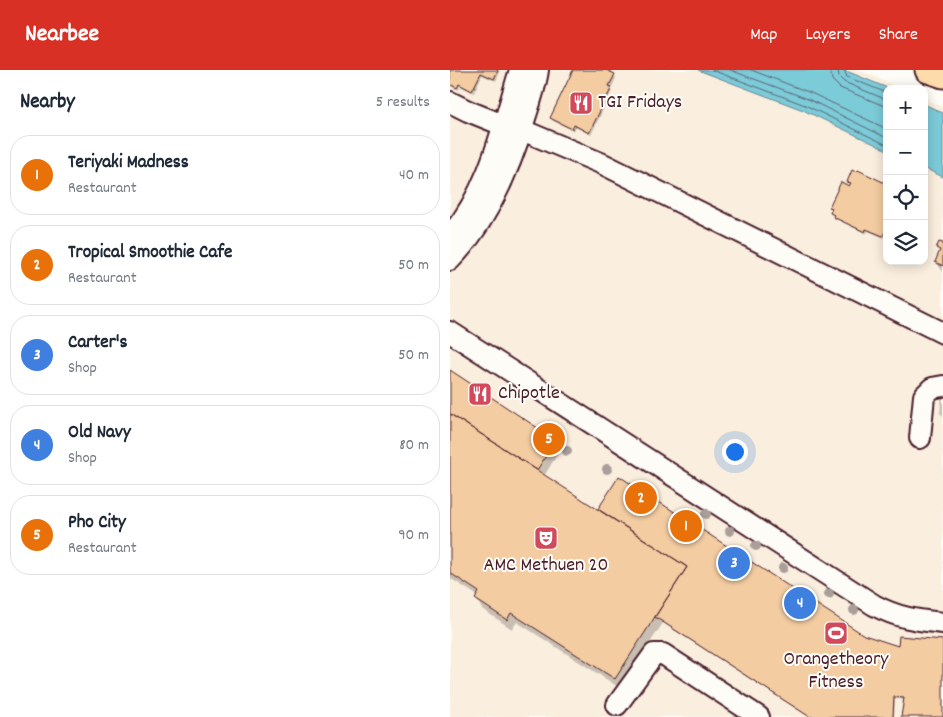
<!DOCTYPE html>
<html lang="en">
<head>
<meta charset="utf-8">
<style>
	:root { --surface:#fff; --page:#f6f6f7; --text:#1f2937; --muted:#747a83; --line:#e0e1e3; --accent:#d93025 }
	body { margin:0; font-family:Dekko,sans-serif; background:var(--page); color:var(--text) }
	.controls { position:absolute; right:15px; top:15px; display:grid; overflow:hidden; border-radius:10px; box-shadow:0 2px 12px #0003 }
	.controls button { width:45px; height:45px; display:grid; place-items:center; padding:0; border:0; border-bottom:1px solid var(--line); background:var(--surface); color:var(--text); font:25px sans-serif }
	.you { position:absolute; left:284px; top:381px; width:18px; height:18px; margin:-12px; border:4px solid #fff; border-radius:50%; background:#1a73e8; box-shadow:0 0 0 8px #1a73e833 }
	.badge { display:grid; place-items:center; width:32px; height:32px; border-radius:50%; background:var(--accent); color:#fff; font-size:16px; font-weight:700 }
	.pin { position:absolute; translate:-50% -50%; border:2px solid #fff; box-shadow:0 1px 5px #0006 }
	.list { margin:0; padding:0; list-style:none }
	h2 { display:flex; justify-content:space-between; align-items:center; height:65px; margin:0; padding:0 20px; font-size:21px }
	h2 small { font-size:16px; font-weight:400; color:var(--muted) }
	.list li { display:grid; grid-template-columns:32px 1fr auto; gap:15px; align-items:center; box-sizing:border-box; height:80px; margin:0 10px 10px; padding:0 10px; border:1px solid var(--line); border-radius:20px }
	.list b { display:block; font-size:19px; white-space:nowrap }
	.list p { margin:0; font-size:16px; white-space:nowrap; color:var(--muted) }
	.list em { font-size:16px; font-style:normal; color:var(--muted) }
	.icon { flex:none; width:28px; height:28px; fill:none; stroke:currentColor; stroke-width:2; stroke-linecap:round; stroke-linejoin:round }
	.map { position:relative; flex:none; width:493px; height:647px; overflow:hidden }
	header { display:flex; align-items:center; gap:30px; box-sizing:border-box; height:70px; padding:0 25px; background:var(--accent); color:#fff }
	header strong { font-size:24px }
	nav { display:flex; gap:28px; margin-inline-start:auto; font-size:18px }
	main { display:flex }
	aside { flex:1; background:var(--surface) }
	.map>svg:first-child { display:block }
	.built { fill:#faeede }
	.water { fill:#7ccbd9; stroke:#688693 }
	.shadow { fill:#0003 }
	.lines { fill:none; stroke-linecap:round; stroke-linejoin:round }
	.shore { stroke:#5e6471; stroke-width:1 }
	.building { fill:#f3cca2; stroke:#4a1f2b }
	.minor-casing { stroke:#4a1f2b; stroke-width:24 }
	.major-casing { stroke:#4a1f2b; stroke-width:29 }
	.minor { stroke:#fdfcf7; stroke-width:20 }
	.major { stroke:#fddcac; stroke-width:25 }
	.tree { fill:#a99e99 }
	.labels { text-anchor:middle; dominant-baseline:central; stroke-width:4; stroke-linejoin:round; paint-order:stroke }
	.poi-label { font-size:20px; fill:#4a1f2b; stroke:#fdfcf7; text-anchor:start }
</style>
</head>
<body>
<header>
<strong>Nearbee</strong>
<nav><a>Map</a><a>Layers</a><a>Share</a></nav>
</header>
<main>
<aside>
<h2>Nearby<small>5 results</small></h2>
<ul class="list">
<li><span class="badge" style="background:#e8710a">1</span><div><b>Teriyaki Madness</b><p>Restaurant</p></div><em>40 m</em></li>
<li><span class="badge" style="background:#e8710a">2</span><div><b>Tropical Smoothie Cafe</b><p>Restaurant</p></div><em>50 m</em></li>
<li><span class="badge" style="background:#3f7fe0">3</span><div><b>Carter's</b><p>Shop</p></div><em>50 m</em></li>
<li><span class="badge" style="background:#3f7fe0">4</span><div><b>Old Navy</b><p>Shop</p></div><em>80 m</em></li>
<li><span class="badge" style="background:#e8710a">5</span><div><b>Pho City</b><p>Restaurant</p></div><em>90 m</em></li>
</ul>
</aside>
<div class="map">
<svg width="493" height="647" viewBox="0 0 493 647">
	<rect width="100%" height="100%" fill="#fdfcf7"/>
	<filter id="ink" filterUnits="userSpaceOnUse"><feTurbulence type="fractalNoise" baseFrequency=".02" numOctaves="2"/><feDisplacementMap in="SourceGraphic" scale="10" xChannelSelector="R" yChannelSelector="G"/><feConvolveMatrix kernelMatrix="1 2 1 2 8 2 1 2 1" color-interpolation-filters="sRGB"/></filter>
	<g filter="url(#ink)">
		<path class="built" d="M0 0H406L416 3 452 19H437V191H474V29L493 37V647H0Z"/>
		<path class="water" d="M248 0H394L440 19H437V80L353 40Z
			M474 34 493 43V107L474 98Z"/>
		<path class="shadow" d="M0 0H49L50 2 46 11 32 5 24 23 10 16 9 20 0 16Z
			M125 0H153L164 5 166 8 161 19 162 21 141 65 125 57 124 61 103 51 101 48Z
			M398 112 437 115V163L434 168 418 161 416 164 386 149 383 146 381 137 400 118 401 115Z
			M493 175V202L486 192 490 183 487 178Z
			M0 301 105 370 110 380 94 406 149 441 170 407 413 566 449 578 493 572V647H453L455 630 445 629 444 647H359L213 553 170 618 67 552 62 559 32 539 26 529 28 526 0 508Z
			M492 325 493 326V346L490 343Z"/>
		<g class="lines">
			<path class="shore" d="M262 0 355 35 437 75
				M280 0 358 29 437 68
				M301 0 361 23 437 59
				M380 0 382 10 390 18 437 37
				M388 0 389 7 394 12 437 30
				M394 0 397 7 437 23"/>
		</g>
		<path class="building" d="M0 0H48L44 9 31 3 22 21 9 14 7 18 0 14Z
			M123 0H156L165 4 159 16 162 17 139 63 124 55 122 59 100 48Z
			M402 100 406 102 408 100 437 114V158L433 166 416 159 415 162 383 147 384 145 380 143 382 138 379 137 391 112 399 116 401 113 397 112Z
			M489 172 493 173V196L485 192 490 180 486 178Z
			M0 300 106 370 87 400 0 344Z
			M0 344 237 497 165 609 61 543 57 550 25 529 29 522 0 503Z
			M169 406 414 565 448 576 449 566 493 570V647H451L454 628 444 627 443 647H360L205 547 237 497 148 439Z"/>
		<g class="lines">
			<g class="minor-casing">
				<path id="minor" d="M0 32 18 41 53 55 72 60 153 94 493 263
					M0 166C40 120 52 57 70 0
					M0 190C38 151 61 96 76 45 81 30 86 15 88 0
					M0 262 424 535C448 548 466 550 493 553
					M470 368 474 326 482 318 493 316
					M167 635 204 584H213L309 647"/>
			</g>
			<g class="major-casing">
				<path id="major" d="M478 0 493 5"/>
			</g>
			<use href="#minor" class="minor"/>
			<use href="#major" class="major"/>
		</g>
		<g class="tree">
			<circle cx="117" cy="381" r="5"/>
			<circle cx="157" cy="399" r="5"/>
			<circle cx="256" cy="444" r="5"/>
			<circle cx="280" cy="461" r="5"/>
			<circle cx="306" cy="476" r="5"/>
			<circle cx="333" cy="498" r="5"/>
			<circle cx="379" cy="524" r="5"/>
			<circle cx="404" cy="540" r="5"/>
		</g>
	</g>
	<defs>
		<g id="restaurant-square" transform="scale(1.25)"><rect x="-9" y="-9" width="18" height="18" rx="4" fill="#d1495b" stroke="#fdfcf7"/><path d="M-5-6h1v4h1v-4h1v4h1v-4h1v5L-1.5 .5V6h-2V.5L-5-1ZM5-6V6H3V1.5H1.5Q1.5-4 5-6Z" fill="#fff"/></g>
		<g id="theatre-square" transform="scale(1.25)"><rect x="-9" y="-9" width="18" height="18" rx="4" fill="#d1495b" stroke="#fdfcf7"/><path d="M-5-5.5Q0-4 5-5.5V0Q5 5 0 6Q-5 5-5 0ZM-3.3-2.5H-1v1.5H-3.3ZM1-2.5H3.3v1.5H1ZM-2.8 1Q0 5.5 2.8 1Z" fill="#fff"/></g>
		<g id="stadium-square" transform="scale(1.25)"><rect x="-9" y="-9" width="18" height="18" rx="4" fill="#d1495b" stroke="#fdfcf7"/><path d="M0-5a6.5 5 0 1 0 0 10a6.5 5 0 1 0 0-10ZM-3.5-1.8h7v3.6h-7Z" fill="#fff"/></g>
	</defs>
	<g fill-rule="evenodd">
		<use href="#restaurant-square" x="131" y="33"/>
		<use href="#restaurant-square" x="30" y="324"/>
		<use href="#theatre-square" x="96" y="468"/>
		<use href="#stadium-square" x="386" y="563"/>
	</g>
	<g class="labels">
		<g class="poi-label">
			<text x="148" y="33">TGI Fridays</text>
			<text x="48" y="324">Chipotle</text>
			<text x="96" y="496" text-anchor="middle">AMC Methuen 20</text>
			<text x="386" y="590" text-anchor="middle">Orangetheory<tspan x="386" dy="23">Fitness</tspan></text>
		</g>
	</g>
</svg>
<div class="controls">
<button>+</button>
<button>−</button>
<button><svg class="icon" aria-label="locate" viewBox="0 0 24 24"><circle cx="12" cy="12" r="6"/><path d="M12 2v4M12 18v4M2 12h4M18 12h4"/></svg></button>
<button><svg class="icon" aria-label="layers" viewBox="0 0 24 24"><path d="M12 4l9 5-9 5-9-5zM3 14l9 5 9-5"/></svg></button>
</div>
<div class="you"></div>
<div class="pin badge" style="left:236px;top:456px;background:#e8710a">1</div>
<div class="pin badge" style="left:191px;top:428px;background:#e8710a">2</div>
<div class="pin badge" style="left:284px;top:493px;background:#3f7fe0">3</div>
<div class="pin badge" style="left:350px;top:533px;background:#3f7fe0">4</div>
<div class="pin badge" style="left:99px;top:369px;background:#e8710a">5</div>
</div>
</main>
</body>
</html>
